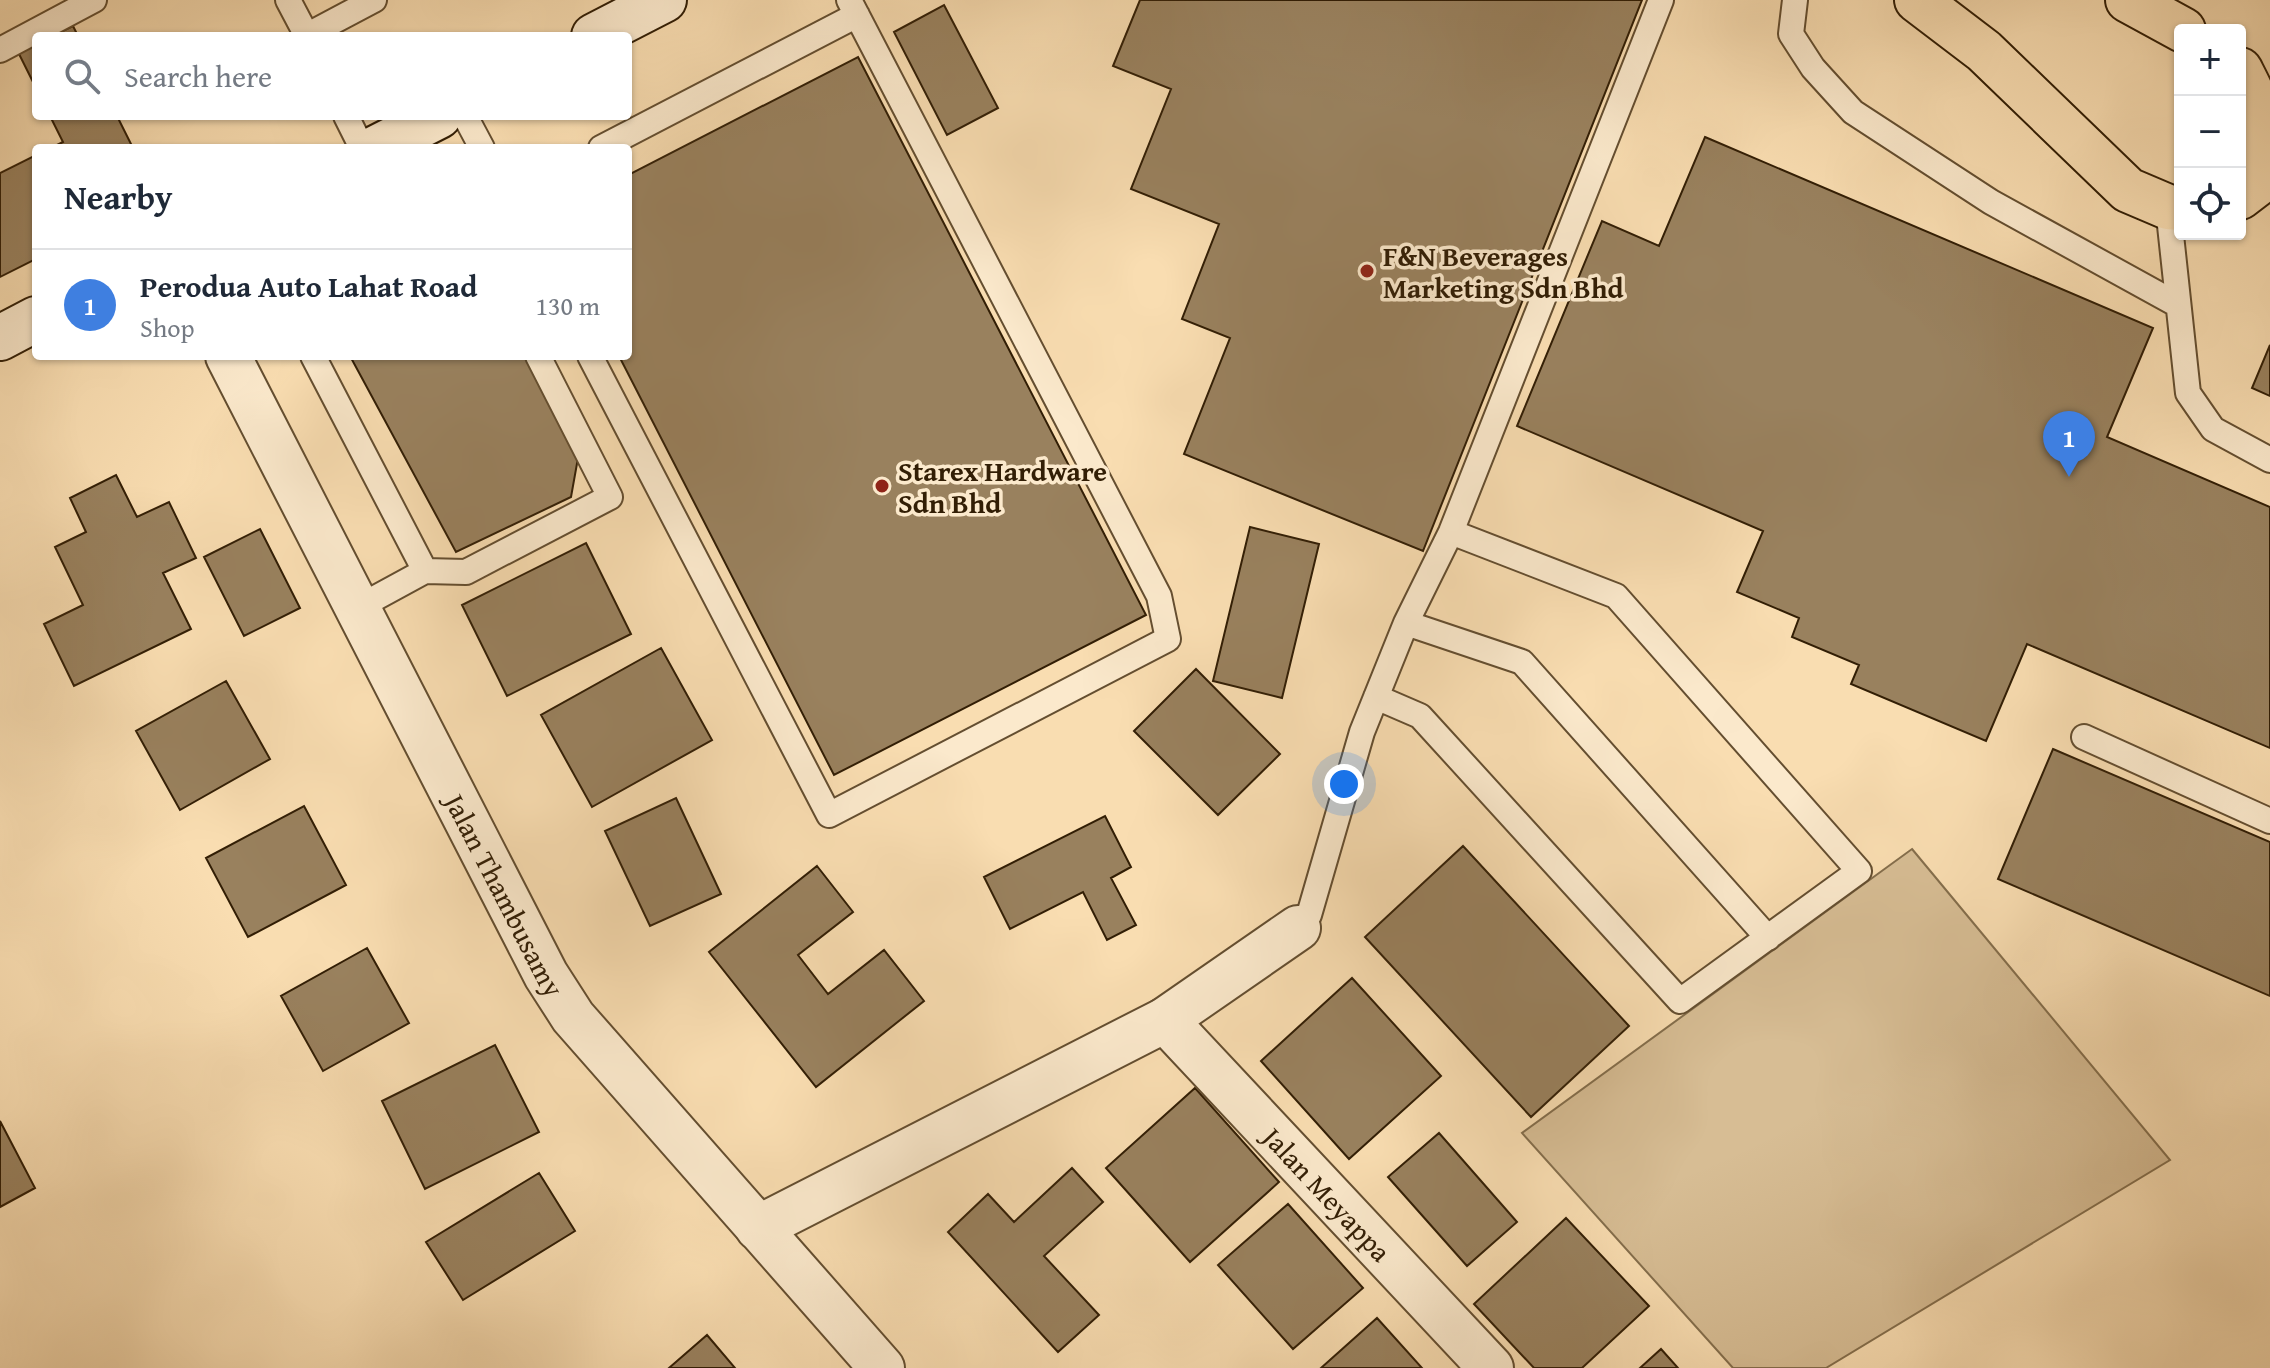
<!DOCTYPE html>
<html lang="en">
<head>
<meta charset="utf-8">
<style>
	:root { --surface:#fff; --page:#f6f6f7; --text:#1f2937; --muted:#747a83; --line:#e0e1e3; --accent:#8f2418 }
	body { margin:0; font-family:"Gentium Book Plus",serif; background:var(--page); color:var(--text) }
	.controls { position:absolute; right:24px; top:24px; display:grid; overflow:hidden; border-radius:8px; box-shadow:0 2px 6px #0004 }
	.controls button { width:72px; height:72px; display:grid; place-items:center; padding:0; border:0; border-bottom:2px solid var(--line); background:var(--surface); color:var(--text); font:40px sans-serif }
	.you { position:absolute; left:1344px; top:784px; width:28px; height:28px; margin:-20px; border:6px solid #fff; border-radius:50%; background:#1a73e8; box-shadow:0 0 0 12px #1a73e833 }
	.badge { display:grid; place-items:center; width:52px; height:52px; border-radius:50%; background:var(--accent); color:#fff; font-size:26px; font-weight:700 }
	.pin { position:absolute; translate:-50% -66px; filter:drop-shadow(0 2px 4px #0008) }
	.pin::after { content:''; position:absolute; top:42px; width:28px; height:24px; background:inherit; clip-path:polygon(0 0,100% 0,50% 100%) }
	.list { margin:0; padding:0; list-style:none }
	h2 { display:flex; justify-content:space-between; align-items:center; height:104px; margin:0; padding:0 32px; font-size:34px }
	h2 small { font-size:26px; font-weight:400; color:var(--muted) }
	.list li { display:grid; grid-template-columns:52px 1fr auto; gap:24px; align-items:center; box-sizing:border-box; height:112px; padding:0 32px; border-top:2px solid var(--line) }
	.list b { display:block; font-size:30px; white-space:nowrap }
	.list p { margin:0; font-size:26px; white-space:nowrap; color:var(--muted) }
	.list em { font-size:26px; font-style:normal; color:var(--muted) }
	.icon { flex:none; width:44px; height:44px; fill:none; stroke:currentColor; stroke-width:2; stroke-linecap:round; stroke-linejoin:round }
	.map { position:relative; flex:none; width:2270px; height:1368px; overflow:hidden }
	.search { position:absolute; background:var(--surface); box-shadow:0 2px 6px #0004; left:32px; top:32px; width:600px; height:88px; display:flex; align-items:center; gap:20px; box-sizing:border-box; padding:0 28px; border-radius:8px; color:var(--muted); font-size:30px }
	.panel { position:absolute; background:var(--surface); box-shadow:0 2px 6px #0004; left:32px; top:144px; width:600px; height:216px; border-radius:8px }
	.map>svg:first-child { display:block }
	.green { fill:#d7bd94; stroke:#846e4c; stroke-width:2 }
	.building { fill:#99815e; stroke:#321e05; stroke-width:2 }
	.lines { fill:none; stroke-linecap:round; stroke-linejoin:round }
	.service-casing { stroke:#644e30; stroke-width:28 }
	.minor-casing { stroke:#644e30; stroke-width:48 }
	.secondary-casing { stroke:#321e05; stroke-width:48 }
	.primary-casing { stroke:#321e05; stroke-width:48 }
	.service { stroke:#fbe9cc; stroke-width:24 }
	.minor { stroke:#fbe9cc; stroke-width:44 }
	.secondary { stroke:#fbe9cc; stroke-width:44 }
	.primary { stroke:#f9ddb1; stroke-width:44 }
	.poi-dot { fill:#8f2418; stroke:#fbe9cc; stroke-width:3 }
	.labels { text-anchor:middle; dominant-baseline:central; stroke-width:7; stroke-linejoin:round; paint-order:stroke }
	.poi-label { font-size:28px; font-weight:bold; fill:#321e05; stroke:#fbe9cc; text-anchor:start }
	.street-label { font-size:28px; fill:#321e05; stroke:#fbe9cc }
</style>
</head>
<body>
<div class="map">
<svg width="2270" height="1368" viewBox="0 0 2270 1368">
	<rect width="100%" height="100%" fill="#f9ddb1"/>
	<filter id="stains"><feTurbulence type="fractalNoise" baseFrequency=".0025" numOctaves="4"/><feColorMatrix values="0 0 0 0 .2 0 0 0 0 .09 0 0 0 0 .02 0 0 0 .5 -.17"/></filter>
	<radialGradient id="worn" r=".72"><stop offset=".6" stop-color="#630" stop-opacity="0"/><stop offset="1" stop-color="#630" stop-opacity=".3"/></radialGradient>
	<path class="green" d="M1912 849 2170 1160 1826 1368H1733L1522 1133Z"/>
	<path class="building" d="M1140 0H1642L1423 551 1184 454 1230 338 1182 319 1219 224 1131 189 1171 89 1113 66Z
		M944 5 998 108 947 135 894 32Z
		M73 26 78 36H52Z
		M36 44V88L18 52Z
		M858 57 1146 615 834 775 619 356H628V175Z
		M50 116H117L133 148H51L63 142Z
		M1705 137 2153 328 2107 437 2270 507V748L2027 644 1986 741 1851 684 1859 665 1792 637 1799 618 1737 592 1763 531 1517 426 1602 221 1659 246Z
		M36 155V259L0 277V173Z
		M2270 345V396L2252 388Z
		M350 356H526L578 458 571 497 456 552Z
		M116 475 137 517 169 502 196 558 163 573 191 629 74 686 44 624 83 605 55 547 86 532 70 498Z
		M1250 527 1319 544 1282 698 1213 681Z
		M260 529 300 608 244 636 204 557Z
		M586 543 631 634 507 696 462 605Z
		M661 648 712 740 592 807 541 715Z
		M1196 669 1280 754 1218 815 1134 731Z
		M226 681 270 759 180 810 136 731Z
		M2053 749 2270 842V996L1998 879Z
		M676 798 721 894 650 926 605 831Z
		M304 806 346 885 248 937 206 858Z
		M1105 816 1131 867 1111 878 1136 925 1107 940 1083 892 1010 929 984 877Z
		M1463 846 1629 1026 1531 1117 1365 937Z
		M817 866 853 912 798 955 828 994 884 950 924 1001 816 1087 709 952Z
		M367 948 409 1023 323 1071 281 996Z
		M1352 978 1441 1076 1349 1159 1261 1061Z
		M495 1045 539 1132 425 1189 382 1101Z
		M1195 1088 1279 1182 1190 1262 1106 1168Z
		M0 1121 35 1188 0 1207Z
		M1439 1133 1517 1222 1467 1266 1388 1177Z
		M1072 1168 1103 1202 1044 1256 1099 1315 1058 1352 948 1232 988 1194 1014 1222Z
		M539 1173 575 1231 463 1300 426 1242Z
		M1288 1204 1363 1288 1293 1349 1218 1265Z
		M1566 1218 1649 1306 1582 1368H1534L1474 1304Z
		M1377 1318 1422 1368H1321Z
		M707 1335 735 1368H669Z
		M1661 1349 1678 1368H1640Z"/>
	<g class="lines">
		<g class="service-casing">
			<path id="service" d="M288 0 307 36
				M1795 0 1791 34 1813 68 1853 112 1991 202 2178 305
				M306 36 374 0
				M0 50 94 0
				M346 116 362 148
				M465 116 482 148
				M601 148 857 15
				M2168 207 2188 393 2213 429 2270 460
				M313 356 425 571 357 608
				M590 356 829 815 1168 639 1159 596 849 0
				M425 571 466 572 610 497 538 356
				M1406 623 1522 662 1768 938
				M1376 697 1420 716 1680 1001 1859 871 1616 596 1451 532
				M2084 737 2270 821
				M1298 928 1309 915 1362 732 1406 623 1451 532 1661 0"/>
		</g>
		<g class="minor-casing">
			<g id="minor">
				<path id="s1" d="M228 356 546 975 573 1017 882 1368"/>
				<path id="s2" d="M1165 1020 1491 1368"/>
				<path d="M758 1228 1165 1020 1298 928"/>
			</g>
		</g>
		<g class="secondary-casing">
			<path id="secondary" d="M594 36 664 0
				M376 148 439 116
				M0 338 36 319"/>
		</g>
		<g class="primary-casing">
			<path id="primary" d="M1917 0 1984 51 2128 190 2168 207 2180 208
				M2128 0 2183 30
				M2240 70C2261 111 2268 121 2240 162
				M2240 197 2270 174"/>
		</g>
		<use href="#service" class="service"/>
		<use href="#minor" class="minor"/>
		<use href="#secondary" class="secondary"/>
		<use href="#primary" class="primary"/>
	</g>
	<g class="poi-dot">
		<circle cx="1367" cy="271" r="8"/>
		<circle cx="882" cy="486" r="8"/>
	</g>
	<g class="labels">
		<g class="poi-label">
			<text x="1383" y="255">F&amp;N Beverages<tspan x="1383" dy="32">Marketing Sdn Bhd</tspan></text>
			<text x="898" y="470">Starex Hardware<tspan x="898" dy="32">Sdn Bhd</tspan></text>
		</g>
		<g class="street-label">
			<text stroke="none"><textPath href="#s1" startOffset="606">Jalan Thambusamy</textPath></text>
			<text stroke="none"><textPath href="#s2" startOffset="238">Jalan Meyappa</textPath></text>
		</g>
	</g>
	<rect width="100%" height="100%" filter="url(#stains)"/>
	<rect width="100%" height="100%" fill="url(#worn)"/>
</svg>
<div class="controls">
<button>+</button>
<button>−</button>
<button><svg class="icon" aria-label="locate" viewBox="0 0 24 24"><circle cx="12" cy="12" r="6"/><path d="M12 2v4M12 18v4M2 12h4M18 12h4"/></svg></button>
</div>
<div class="you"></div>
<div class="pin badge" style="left:2069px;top:477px;background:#3f7fe0">1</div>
<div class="search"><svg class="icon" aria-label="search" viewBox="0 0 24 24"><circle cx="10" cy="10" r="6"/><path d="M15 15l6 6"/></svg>Search here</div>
<section class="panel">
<h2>Nearby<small></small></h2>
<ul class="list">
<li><span class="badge" style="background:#3f7fe0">1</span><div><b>Perodua Auto Lahat Road</b><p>Shop</p></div><em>130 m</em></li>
</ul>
</section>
</div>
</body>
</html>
